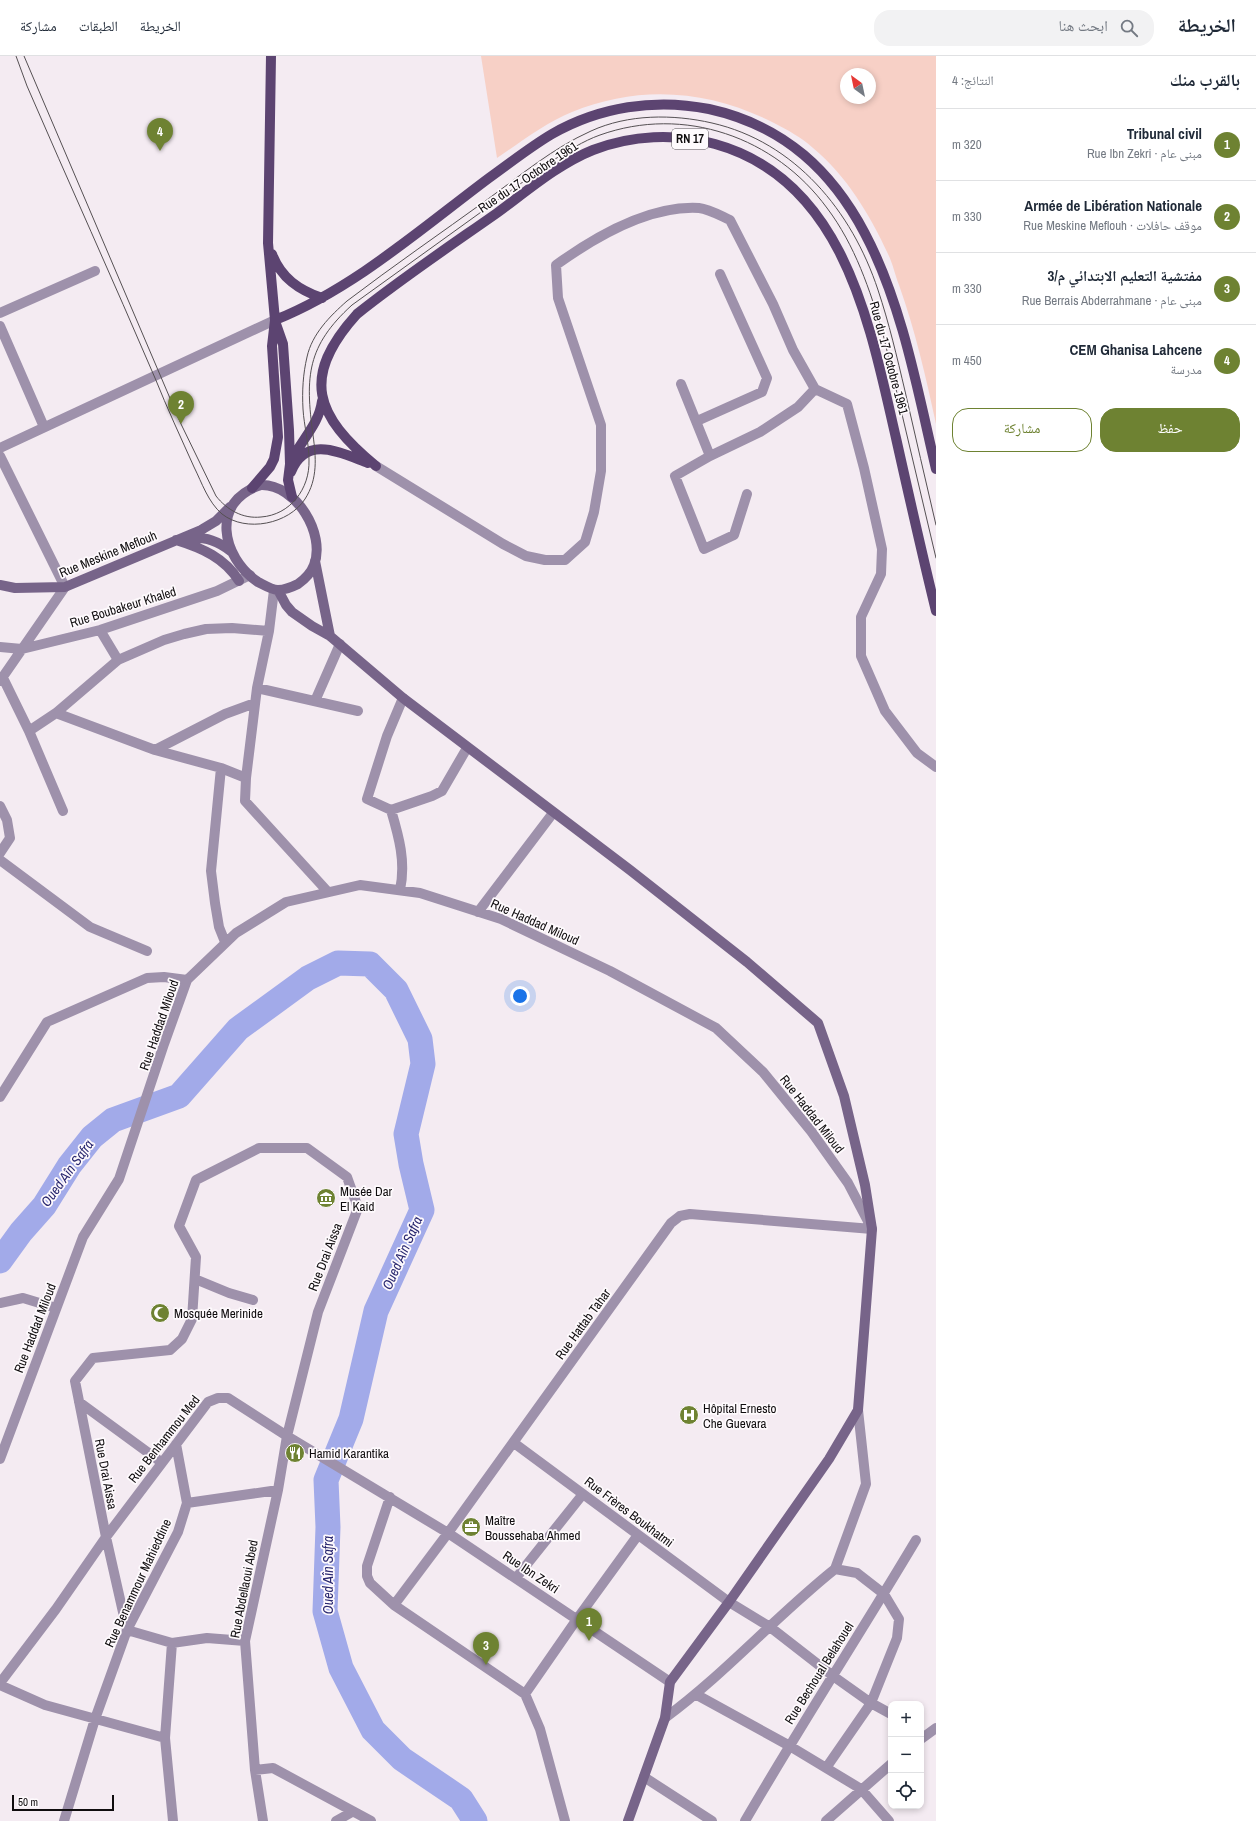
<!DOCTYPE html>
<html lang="ar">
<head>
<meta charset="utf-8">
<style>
	:root { --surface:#fff; --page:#f2f2f3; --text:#1f2937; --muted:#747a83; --line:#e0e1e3; --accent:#6e8232 }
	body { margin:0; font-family:"Archivo Narrow","Noto Naskh Arabic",sans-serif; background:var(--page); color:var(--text); direction:rtl }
	.controls { position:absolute; right:12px; bottom:12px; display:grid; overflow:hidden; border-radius:8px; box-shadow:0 2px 6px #0003 }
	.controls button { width:36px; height:36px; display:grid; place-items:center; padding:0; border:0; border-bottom:1px solid var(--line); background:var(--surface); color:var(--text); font:20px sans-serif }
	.compass { position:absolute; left:840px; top:12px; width:36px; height:36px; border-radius:50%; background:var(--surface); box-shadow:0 2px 6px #0003; rotate:327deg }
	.scale { position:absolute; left:12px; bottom:10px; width:102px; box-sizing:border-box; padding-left:4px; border:2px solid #0f0c0e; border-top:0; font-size:11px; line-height:14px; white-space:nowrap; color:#0f0c0e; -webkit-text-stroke:3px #fefafd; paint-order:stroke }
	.you { position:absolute; left:520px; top:940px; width:14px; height:14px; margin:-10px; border:3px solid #fff; border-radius:50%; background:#1a73e8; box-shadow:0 0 0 6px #1a73e833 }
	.badge { display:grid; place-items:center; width:26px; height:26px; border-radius:50%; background:var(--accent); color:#fff; font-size:13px; font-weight:700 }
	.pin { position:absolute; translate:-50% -33px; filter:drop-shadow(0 1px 2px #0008) }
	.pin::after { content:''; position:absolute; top:21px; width:14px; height:12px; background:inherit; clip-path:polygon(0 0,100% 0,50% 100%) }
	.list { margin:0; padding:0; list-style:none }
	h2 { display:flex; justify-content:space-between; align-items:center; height:52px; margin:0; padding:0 16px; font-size:17px }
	h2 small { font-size:13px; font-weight:400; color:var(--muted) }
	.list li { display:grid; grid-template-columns:26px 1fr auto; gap:12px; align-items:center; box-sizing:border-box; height:72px; padding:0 16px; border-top:1px solid var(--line) }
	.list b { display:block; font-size:15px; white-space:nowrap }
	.list p { margin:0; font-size:13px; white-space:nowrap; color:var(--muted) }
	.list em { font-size:13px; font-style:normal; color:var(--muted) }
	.actions { display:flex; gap:8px; padding:12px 16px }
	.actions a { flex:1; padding:9px 0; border:1px solid var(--accent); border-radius:16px; text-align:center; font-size:14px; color:var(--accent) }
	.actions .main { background:var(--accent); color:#fff }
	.icon { flex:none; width:22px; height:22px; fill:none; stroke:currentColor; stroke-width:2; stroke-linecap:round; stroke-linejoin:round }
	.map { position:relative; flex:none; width:936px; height:1765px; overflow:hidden; direction:ltr }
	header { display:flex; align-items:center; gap:24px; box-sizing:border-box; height:56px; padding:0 20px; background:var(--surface); border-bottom:1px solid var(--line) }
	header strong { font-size:19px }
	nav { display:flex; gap:22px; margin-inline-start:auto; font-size:14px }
	.search { width:280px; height:36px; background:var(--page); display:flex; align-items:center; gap:10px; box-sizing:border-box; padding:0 14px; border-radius:16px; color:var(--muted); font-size:15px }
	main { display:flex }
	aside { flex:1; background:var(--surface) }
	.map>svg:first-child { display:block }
	.green { fill:#f7d0c6; fill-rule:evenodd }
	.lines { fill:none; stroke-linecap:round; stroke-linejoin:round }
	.river { stroke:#a2aae9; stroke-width:25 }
	.minor { stroke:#9e91ab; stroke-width:10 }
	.secondary { stroke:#776489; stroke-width:10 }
	.primary { stroke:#5c4471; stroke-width:10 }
	.tram { stroke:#555053; stroke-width:1 }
	.labels { text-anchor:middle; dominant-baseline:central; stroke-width:3.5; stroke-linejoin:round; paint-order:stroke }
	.shield { fill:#fefafd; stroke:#575356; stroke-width:1 }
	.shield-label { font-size:12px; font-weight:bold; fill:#0f0c0e }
	.street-label { font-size:13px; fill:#0f0c0e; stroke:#fefafd }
	.poi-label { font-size:13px; fill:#0f0c0e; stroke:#fefafd; text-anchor:start }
	.water-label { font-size:14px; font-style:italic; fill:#2a2870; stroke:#fefafd }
</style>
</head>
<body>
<header>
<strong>الخريطة</strong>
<div class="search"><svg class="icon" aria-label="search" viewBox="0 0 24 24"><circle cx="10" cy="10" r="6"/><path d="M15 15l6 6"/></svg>ابحث هنا</div>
<nav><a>الخريطة</a><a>الطبقات</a><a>مشاركة</a></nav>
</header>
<main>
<aside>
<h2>بالقرب منك<small>النتائج: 4</small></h2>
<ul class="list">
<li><span class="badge">1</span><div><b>Tribunal civil</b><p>مبنى عام · Rue Ibn Zekri</p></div><em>320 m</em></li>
<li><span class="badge">2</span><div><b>Armée de Libération Nationale</b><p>موقف حافلات · Rue Meskine Meflouh</p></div><em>330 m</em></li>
<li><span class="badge">3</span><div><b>مفتشية التعليم الابتدائي م/3</b><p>مبنى عام · Rue Berrais Abderrahmane</p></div><em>330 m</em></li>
<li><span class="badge">4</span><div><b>CEM Ghanisa Lahcene</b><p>مدرسة</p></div><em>450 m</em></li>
</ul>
<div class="actions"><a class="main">حفظ</a><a>مشاركة</a></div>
</aside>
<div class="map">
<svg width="936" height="1765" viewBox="0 0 936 1765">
	<rect width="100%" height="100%" fill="#f4ebf2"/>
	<path class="green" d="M481 0H936V368C926 321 915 274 899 229 895 219 893 208 888 198 870 159 846 119 813 92 802 82 788 74 774 67 710 34 640 28 572 56 545 67 521 86 497 102ZM846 18H870V42H846Z"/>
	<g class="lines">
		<path class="river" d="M0 1205 21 1176 44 1150 69 1110 92 1081 113 1064 179 1040 238 973 308 922 338 907 370 908 396 934 420 983 423 1008 406 1078 411 1108 422 1154 376 1255 351 1363 326 1424 328 1471 325 1555 341 1612 373 1674 402 1703 461 1743 475 1765"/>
		<path class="minor" d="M0 257 95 215
			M0 270 44 371
			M681 328 710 400
			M697 365 762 336 767 322 720 218
			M0 392 275 264
			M0 400 65 531 0 625
			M376 410 503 488 526 500 545 504H565L585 486 594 456 601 415V369L558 242 556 209C595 181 649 149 699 152 709 153 721 160 730 164L773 248 793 294 815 333 847 348 864 412 882 493 881 518 861 561V600L885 655 917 697 936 711
			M747 438 734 479 704 493 675 420 710 400 760 376 798 351 815 333
			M100 574 118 604
			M0 591 22 593 100 574 217 535 250 519
			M3 622 29 675 63 755
			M257 632 358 655
			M403 642 387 680 367 743 391 754 432 740 442 735 467 692
			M315 645 340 588
			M56 657 155 694 221 712 246 722 257 632 269 575 274 534
			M29 675 56 657 118 604 164 584 184 578 206 573 232 572 269 575
			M155 694 225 658 255 647
			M221 712 211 815 215 847 219 871 225 886
			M246 722 245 745 328 836
			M0 750 7 764 10 782 0 797
			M391 754C399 781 406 806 400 834
			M0 804 90 871 147 895
			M478 856 553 757
			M0 1041 47 966 147 922 164 921 187 924
			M195 1223 229 1237 253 1244
			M0 1247 23 1242 56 1252
			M79 1346 161 1406
			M514 1387 729 1546 770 1571 833 1620 871 1647 891 1658
			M0 1403 83 1181 119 1123 164 988 187 924 236 877 286 846 360 829 420 837 501 863 610 915 716 972 763 1016 811 1075 848 1127 871 1171
			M390 1441 367 1510V1520L370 1527 394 1549 525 1638 540 1673 565 1765
			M187 1447 278 1434
			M835 1513 866 1428 858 1354
			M516 1522 583 1438
			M394 1549 448 1477 671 1167 680 1160 690 1158 872 1173
			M245 1585 207 1582 172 1587 127 1574 106 1481 75 1325 93 1302 170 1294 182 1283 192 1263 196 1201 179 1170 196 1124 259 1092H307L347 1121 358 1152 318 1256 287 1380 278 1434 245 1585 255 1714 263 1765
			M172 1587 165 1682 173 1765
			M0 1627 56 1553 106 1481 208 1346 218 1342H228L287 1380 448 1477 670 1626
			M0 1629 45 1649 165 1682
			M525 1638 577 1563 638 1479
			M697 1639 788 1689 861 1733 889 1765
			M665 1662C726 1617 776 1560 835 1513L857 1517 884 1538 899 1563 897 1582 871 1647 826 1712
			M921 1683 936 1672
			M255 1714 273 1712 371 1765
			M644 1721 712 1765
			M64 1765 95 1663 127 1574 178 1476 187 1447 176 1388
			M336 1765 352 1756
			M745 1765C800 1670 860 1578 916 1484
			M826 1765 891 1708"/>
		<path class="secondary" d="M261 429C296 428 326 478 314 509 311 517 305 523 298 528 292 531 285 534 278 534 272 534 264 529 258 526 221 501 210 445 261 429Z
			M188 482C207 481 218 485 232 496
			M176 484C202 492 225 502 239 525
			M315 505 330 580
			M0 529 15 532 65 531 201 474 216 465 230 451
			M278 534 286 549 292 556 312 570 330 580 403 642 630 814 747 906 818 967 844 1040 865 1129 872 1173 858 1354 829 1403 729 1546 670 1626 665 1662 628 1765"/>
		<path class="primary" d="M272 198C281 222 299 234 322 242
			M275 264C353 233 422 172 489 122 510 107 530 91 552 78 599 51 655 42 709 53 877 90 903 272 936 413
			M276 268 283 288 289 374 290 408 288 424 292 441
			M291 406C300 385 319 369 322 345
			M376 410C315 360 300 321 357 258 402 222 450 190 497 157 527 135 558 108 593 94 632 79 675 77 715 88 845 124 870 270 896 382 909 440 922 498 936 555
			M291 416C306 378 341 397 368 407
			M252 432 270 411 274 403 278 381 272 290 275 264 268 187 271 0"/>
		<path class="tram" d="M16 0 27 30C69 127 113 224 155 322 167 352 181 382 194 411 202 427 208 446 222 458 246 477 289 468 305 443 318 423 316 401 313 379 305 320 307 290 352 249L552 105C568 95 583 85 600 79 684 49 775 81 827 152 855 189 870 234 883 278L936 502
			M24 0 181 368 216 440C227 454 243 463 261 461 290 459 310 433 309 404 309 387 304 370 303 353 302 335 303 318 307 301 312 278 330 260 347 245 393 210 441 177 488 143 521 119 553 92 591 75 628 58 673 58 712 67 795 86 852 155 878 234 889 267 897 301 905 335 915 380 926 425 936 469"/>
	</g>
	<defs>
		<g id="museum-disc" transform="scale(1)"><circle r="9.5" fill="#6e8232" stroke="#fefafd"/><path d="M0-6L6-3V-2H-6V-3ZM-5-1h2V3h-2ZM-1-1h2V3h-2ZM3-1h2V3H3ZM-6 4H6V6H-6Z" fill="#fff"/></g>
		<g id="mosque-disc" transform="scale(1)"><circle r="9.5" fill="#6e8232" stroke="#fefafd"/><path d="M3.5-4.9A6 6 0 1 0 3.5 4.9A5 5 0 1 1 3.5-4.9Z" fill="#fff"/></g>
		<g id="hospital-disc" transform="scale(1)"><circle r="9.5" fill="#6e8232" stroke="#fefafd"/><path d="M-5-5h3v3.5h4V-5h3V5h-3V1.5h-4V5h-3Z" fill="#fff"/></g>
		<g id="restaurant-disc" transform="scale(1)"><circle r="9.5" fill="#6e8232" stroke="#fefafd"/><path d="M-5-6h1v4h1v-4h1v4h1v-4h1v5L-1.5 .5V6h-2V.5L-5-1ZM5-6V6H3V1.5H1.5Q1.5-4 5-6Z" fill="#fff"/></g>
		<g id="office-disc" transform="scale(1)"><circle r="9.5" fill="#6e8232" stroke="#fefafd"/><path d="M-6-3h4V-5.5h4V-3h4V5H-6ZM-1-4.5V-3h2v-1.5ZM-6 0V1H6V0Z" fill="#fff"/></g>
	</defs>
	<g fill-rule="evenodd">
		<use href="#museum-disc" x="326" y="1142"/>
		<use href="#mosque-disc" x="160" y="1257"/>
		<use href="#hospital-disc" x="689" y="1359"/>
		<use href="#restaurant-disc" x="295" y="1397"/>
		<use href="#office-disc" x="471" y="1471"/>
	</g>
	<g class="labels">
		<rect class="shield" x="672" y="73" width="36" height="20" rx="3"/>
		<g class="shield-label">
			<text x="690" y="83">RN 17</text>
		</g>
		<g class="street-label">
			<text transform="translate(528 121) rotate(-34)">Rue du 17 Octobre 1961</text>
			<text transform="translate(889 302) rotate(75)">Rue du 17 Octobre 1961</text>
			<text transform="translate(108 498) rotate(-22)">Rue Meskine Meflouh</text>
			<text transform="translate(123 551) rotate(-17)">Rue Boubakeur Khaled</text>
			<text transform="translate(535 866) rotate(24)">Rue Haddad Miloud</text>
			<text transform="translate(159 969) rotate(-71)">Rue Haddad Miloud</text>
			<text transform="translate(812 1058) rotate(52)">Rue Haddad Miloud</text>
			<text transform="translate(325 1201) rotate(-69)">Rue Drai Aissa</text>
			<text transform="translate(583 1268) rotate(-54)">Rue Hattab Tahar</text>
			<text transform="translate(35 1272) rotate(-69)">Rue Haddad Miloud</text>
			<text transform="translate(164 1383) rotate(-52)">Rue Benhammou Med</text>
			<text transform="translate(106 1418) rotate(79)">Rue Drai Aissa</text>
			<text transform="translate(629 1456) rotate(37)">Rue Frères Boukhatmi</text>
			<text transform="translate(531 1516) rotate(34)">Rue Ibn Zekri</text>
			<text transform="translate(138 1527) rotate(-65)">Rue Benammour Mahieddine</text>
			<text transform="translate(244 1533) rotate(-79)">Rue Abdellaoui Abed</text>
			<text transform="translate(819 1617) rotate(-58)">Rue Bechoual Belahouel</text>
		</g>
		<g class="poi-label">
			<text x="340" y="1135">Musée Dar<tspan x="340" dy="15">El Kaid</tspan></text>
			<text x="174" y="1257">Mosquée Merinide</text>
			<text x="703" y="1352">Hôpital Ernesto<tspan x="703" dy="15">Che Guevara</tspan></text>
			<text x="309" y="1397">Hamid Karantika</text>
			<text x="485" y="1464">Maître<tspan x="485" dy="15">Boussehaba Ahmed</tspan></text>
		</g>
		<g class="water-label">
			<text transform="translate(67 1117) rotate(-54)">Oued Aîn Safra</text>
			<text transform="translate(402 1197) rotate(-66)">Oued Aîn Safra</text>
			<text transform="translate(328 1519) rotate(-90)">Oued Aîn Safra</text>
		</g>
	</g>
</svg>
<div class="controls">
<button>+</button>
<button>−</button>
<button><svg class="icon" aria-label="locate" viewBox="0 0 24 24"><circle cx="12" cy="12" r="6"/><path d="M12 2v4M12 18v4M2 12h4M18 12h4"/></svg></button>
</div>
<svg class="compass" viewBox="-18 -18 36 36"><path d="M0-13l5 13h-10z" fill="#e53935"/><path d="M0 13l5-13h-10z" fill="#747a83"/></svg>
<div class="scale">50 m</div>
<div class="you"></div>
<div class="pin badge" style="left:589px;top:1585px">1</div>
<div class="pin badge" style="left:181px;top:368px">2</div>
<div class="pin badge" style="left:486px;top:1609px">3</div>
<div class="pin badge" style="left:160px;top:95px">4</div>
</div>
</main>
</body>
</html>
